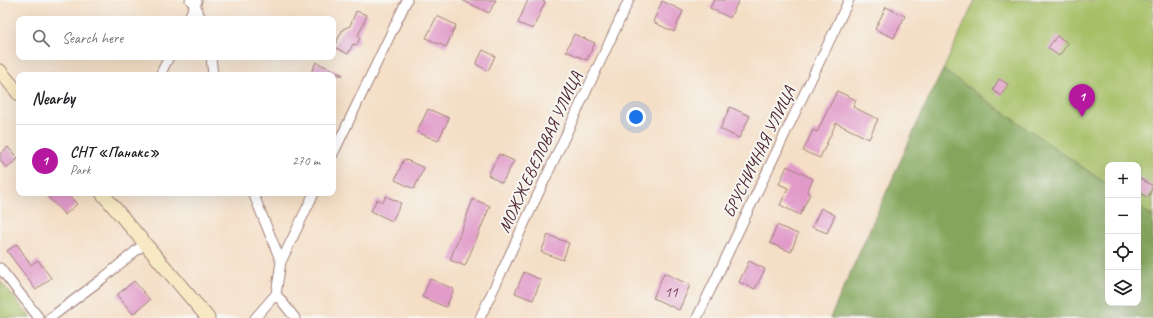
<!DOCTYPE html>
<html lang="en">
<head>
<meta charset="utf-8">
<style>
	:root { --surface:#fff; --page:#f2f2f2; --text:#202124; --muted:#757577; --line:#e0e0e0; --accent:#b5179e }
	body { margin:0; font-family:Caveat,sans-serif; background:var(--page); color:var(--text) }
	.controls { position:absolute; right:12px; bottom:12px; display:grid; overflow:hidden; border-radius:8px; box-shadow:0 4px 16px #0002 }
	.controls button { width:36px; height:36px; display:grid; place-items:center; padding:0; border:0; border-bottom:1px solid var(--line); background:var(--surface); color:var(--text); font:20px sans-serif }
	.you { position:absolute; left:636px; top:117px; width:14px; height:14px; margin:-10px; border:3px solid #fff; border-radius:50%; background:#1a73e8; box-shadow:0 0 0 6px #1a73e833 }
	.badge { display:grid; place-items:center; width:26px; height:26px; border-radius:50%; background:var(--accent); color:#fff; font-size:13px; font-weight:700 }
	.pin { position:absolute; translate:-50% -33px; filter:drop-shadow(0 1px 2px #0008) }
	.pin::after { content:''; position:absolute; top:21px; width:14px; height:12px; background:inherit; clip-path:polygon(0 0,100% 0,50% 100%) }
	.list { margin:0; padding:0; list-style:none }
	h2 { display:flex; justify-content:space-between; align-items:center; height:52px; margin:0; padding:0 16px; font-size:17px }
	h2 small { font-size:13px; font-weight:400; color:var(--muted) }
	.list li { display:grid; grid-template-columns:26px 1fr auto; gap:12px; align-items:center; box-sizing:border-box; height:72px; padding:0 16px; border-top:1px solid var(--line) }
	.list b { display:block; font-size:15px; white-space:nowrap }
	.list p { margin:0; font-size:13px; white-space:nowrap; color:var(--muted) }
	.list em { font-size:13px; font-style:normal; color:var(--muted) }
	.icon { flex:none; width:22px; height:22px; fill:none; stroke:currentColor; stroke-width:2; stroke-linecap:round; stroke-linejoin:round }
	.map { position:relative; flex:none; width:1153px; height:318px; overflow:hidden }
	.search { position:absolute; background:var(--surface); box-shadow:0 4px 16px #0002; left:16px; top:16px; width:320px; height:44px; display:flex; align-items:center; gap:10px; box-sizing:border-box; padding:0 14px; border-radius:8px; color:var(--muted); font-size:15px }
	.panel { position:absolute; background:var(--surface); box-shadow:0 4px 16px #0002; left:16px; top:72px; width:320px; height:124px; border-radius:8px }
	.map>svg:first-child { display:block }
	.green { fill:#a6c066; stroke:#787048 }
	.forest { fill:#84a65b; stroke:#676243 }
	.building { fill:#e19bc9 }
	.lines { fill:none; stroke-linecap:round; stroke-linejoin:round }
	.street-casing { stroke:#9f7e78; stroke-width:11 }
	.secondary-casing { stroke:#9f7e78; stroke-width:15 }
	.street { stroke:#fff; stroke-width:9 }
	.secondary { stroke:#f6e9c3; stroke-width:13 }
	.labels { text-anchor:middle; dominant-baseline:central; stroke-width:4; stroke-linejoin:round; paint-order:stroke }
	.number-label { font-size:15px; fill:#703e52 }
	.street-label { font-size:17px; fill:#4a1f2b; stroke:#f6f6f2 }
</style>
</head>
<body>
<div class="map">
<svg width="1153" height="318" viewBox="0 0 1153 318">
	<rect width="100%" height="100%" fill="#f6f6f2"/>
	<filter id="ink" filterUnits="userSpaceOnUse"><feTurbulence type="fractalNoise" baseFrequency=".025" numOctaves="2"/><feDisplacementMap in="SourceGraphic" scale="8" xChannelSelector="R" yChannelSelector="G"/><feConvolveMatrix kernelMatrix="1 2 1 2 8 2 1 2 1" color-interpolation-filters="sRGB"/></filter>
	<filter id="wash" filterUnits="userSpaceOnUse"><feTurbulence type="fractalNoise" baseFrequency=".012" numOctaves="4" result="noise"/><feDisplacementMap in="SourceGraphic" scale="16" xChannelSelector="R" yChannelSelector="G"/><feGaussianBlur stdDeviation="0.9" result="paint"/><feColorMatrix in="noise" values="0 0 0 0 0 0 0 0 0 0 0 0 0 0 0 0 0 1.4 0 .05"/><feComposite in="paint" operator="in"/></filter>
	<g filter="url(#wash)">
		<rect width="100%" height="100%" fill="#f4dec5"/>
		<path class="green" d="M975 0H1153V217L1138 206V165H1108V185L943 70Z
			M0 281 31 318H0Z"/>
		<path class="forest" d="M943 70 1108 185V303H1138V206L1153 217V318H830L925 106Z"/>
		<g id="blocks">
			<path class="building" d="M462 0H496L489 13Z
				M528 0H540L545 2 533 29 518 23Z
				M714 0H739L730 18 710 8Z
				M662 1 683 11 674 32 653 22Z
				M886 7 905 16 894 38 875 29Z
				M356 11 367 15 358 36 360 37 357 45 353 44 348 54 334 47 343 29 350 26Z
				M437 16 456 25 446 47 426 38Z
				M574 34 595 43 587 60 566 51Z
				M1057 36 1068 43 1059 56 1048 48Z
				M483 50 495 56 488 71 476 64Z
				M316 62 343 75H310Z
				M999 79 1008 84 1001 96 993 90Z
				M837 91 856 100 853 107 878 119 869 139 836 123 820 158 803 151 813 130 817 132Z
				M730 107 750 116 739 138 720 129Z
				M428 109 449 118 438 141 417 132Z
				M8 147 18 159 6 168 0 160V154Z
				M499 154 514 161 502 183 488 175Z
				M404 159 424 168 414 189 395 180Z
				M787 166 813 179 807 192 810 194 800 215 780 205 788 188 779 184Z
				M1138 177 1153 186 1148 198 1138 192Z
				M52 193H66L77 204 65 215 48 197Z
				M386 196 401 203 392 221 371 211 377 199 383 202Z
				M473 199 490 206 465 266 450 260Z
				M821 208 835 215 827 233 812 227Z
				M777 225 798 234 791 252 770 243Z
				M548 235 569 243 563 260 541 252Z
				M17 244 31 265 38 260 51 278 36 290 7 251Z
				M749 261 765 269 755 289 739 282Z
				M524 272 541 280 533 300 515 293Z
				M664 273 690 285 679 310 653 298Z
				M430 279 454 289 446 307 422 297Z
				M134 281 150 300 133 314 117 295Z"/>
		</g>
	</g>
	<g filter="url(#ink)">
		<use href="#blocks" fill-opacity="0" stroke="#9f7e78" stroke-width="1"/>
		<g class="lines">
			<g class="street-casing">
				<path id="street" d="M190 0 195 5 201 19
					M188 19 197 1
					M211 57 213 75
					M160 75 169 57
					M333 154 407 0
					M253 193 281 262
					M0 268 39 318
					M276 294 295 318
					M50 318 102 279 144 244
					M255 318 276 294 281 262 314 193
					M480 318 629 0
					M697 318 849 0"/>
			</g>
			<g class="secondary-casing">
				<path id="secondary" d="M0 71 19 94
					M102 193 208 318"/>
			</g>
			<use href="#street" class="street"/>
			<use href="#secondary" class="secondary"/>
		</g>
	</g>
	<g class="labels">
		<g class="number-label">
			<text x="671" y="292">11</text>
		</g>
		<g class="street-label">
			<text transform="translate(540 152) rotate(-65)">МОЖЖЕВЕЛОВАЯ УЛИЦА</text>
			<text transform="translate(759 152) rotate(-64)">БРУСНИЧНАЯ УЛИЦА</text>
		</g>
	</g>
</svg>
<div class="controls">
<button>+</button>
<button>−</button>
<button><svg class="icon" aria-label="locate" viewBox="0 0 24 24"><circle cx="12" cy="12" r="6"/><path d="M12 2v4M12 18v4M2 12h4M18 12h4"/></svg></button>
<button><svg class="icon" aria-label="layers" viewBox="0 0 24 24"><path d="M12 4l9 5-9 5-9-5zM3 14l9 5 9-5"/></svg></button>
</div>
<div class="you"></div>
<div class="pin badge" style="left:1082px;top:117px">1</div>
<div class="search"><svg class="icon" aria-label="search" viewBox="0 0 24 24"><circle cx="10" cy="10" r="6"/><path d="M15 15l6 6"/></svg>Search here</div>
<section class="panel">
<h2>Nearby<small></small></h2>
<ul class="list">
<li><span class="badge">1</span><div><b>СНТ «Панакс»</b><p>Park</p></div><em>270 m</em></li>
</ul>
</section>
</div>
</body>
</html>
